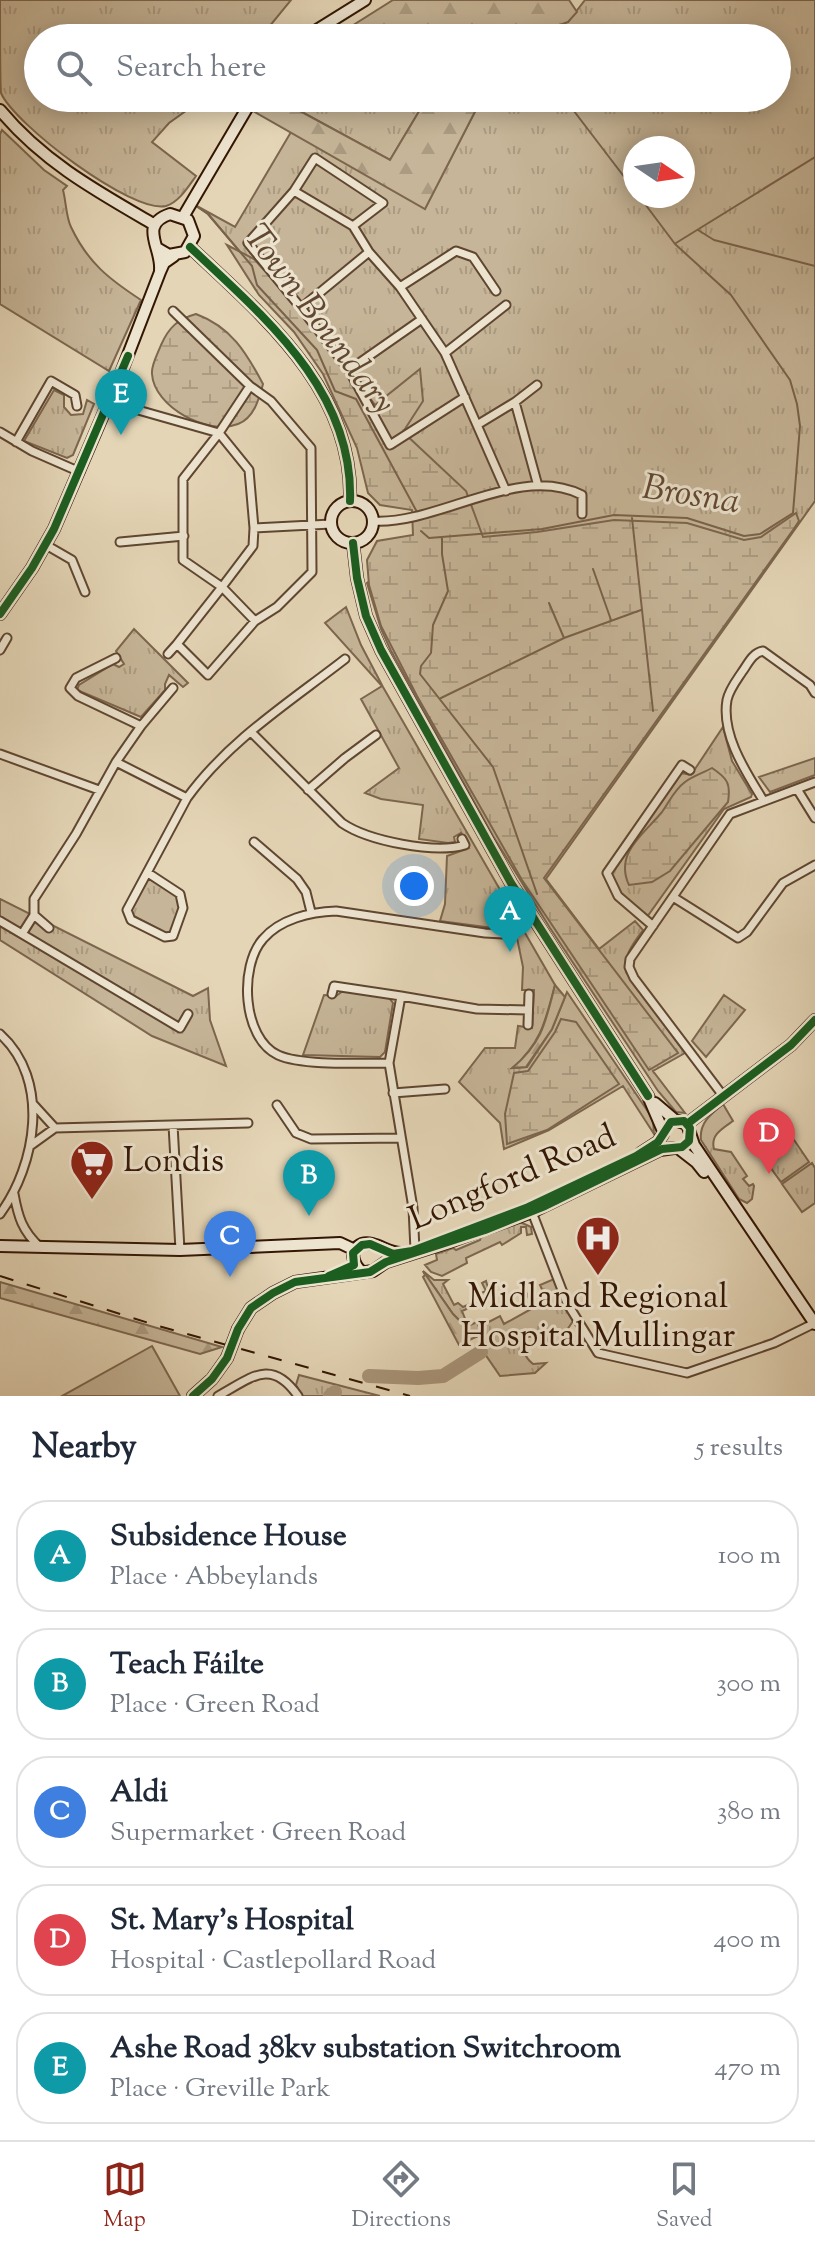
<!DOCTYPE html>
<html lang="en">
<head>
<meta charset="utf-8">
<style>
	:root { --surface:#fff; --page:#f6f6f7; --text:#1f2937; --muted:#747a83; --line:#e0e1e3; --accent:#8f2418 }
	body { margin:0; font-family:"Sorts Mill Goudy",serif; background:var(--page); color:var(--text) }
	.compass { position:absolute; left:623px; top:136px; width:72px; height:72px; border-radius:50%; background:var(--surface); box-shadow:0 4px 20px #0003; rotate:103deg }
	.you { position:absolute; left:414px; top:886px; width:28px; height:28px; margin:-20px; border:6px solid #fff; border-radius:50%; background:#1a73e8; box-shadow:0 0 0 12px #1a73e833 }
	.badge { display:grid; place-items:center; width:52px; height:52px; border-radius:50%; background:var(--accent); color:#fff; font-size:26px; font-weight:700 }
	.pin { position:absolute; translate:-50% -66px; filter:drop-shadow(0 2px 4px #0008) }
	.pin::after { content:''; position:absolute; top:42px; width:28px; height:24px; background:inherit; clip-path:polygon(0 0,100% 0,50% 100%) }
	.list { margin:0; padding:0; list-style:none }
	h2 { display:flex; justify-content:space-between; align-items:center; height:104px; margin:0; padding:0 32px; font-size:34px }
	h2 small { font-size:26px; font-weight:400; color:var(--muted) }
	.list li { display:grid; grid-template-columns:52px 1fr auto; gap:24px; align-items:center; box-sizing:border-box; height:112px; margin:0 16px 16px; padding:0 16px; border:2px solid var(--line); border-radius:32px }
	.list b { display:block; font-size:30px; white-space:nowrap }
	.list p { margin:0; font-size:26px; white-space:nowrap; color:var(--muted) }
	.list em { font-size:26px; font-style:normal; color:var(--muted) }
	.icon { flex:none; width:44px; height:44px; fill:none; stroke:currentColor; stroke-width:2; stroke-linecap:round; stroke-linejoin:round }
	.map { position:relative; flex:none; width:815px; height:1396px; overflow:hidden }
	.search { position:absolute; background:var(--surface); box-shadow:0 4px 20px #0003; left:24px; right:24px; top:24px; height:88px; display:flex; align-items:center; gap:20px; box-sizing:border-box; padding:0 28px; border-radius:44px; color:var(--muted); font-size:30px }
	.sheet { height:744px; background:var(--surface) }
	nav { display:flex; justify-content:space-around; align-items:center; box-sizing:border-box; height:112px; border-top:2px solid var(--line); background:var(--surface); font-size:22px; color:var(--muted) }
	nav a { display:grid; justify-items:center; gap:4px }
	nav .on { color:var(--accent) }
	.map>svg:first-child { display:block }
	.grass { fill:url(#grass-tufts); stroke:#7c664e; stroke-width:2; fill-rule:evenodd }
	.forest { fill:url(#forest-firs); stroke:#7c664e; stroke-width:2 }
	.wetland { fill:url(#wetland-marsh); stroke:#7c664e; stroke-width:2 }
	.park { fill:#c6b598; stroke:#7c664e; stroke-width:2 }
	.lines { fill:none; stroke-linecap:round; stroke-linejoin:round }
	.stream { stroke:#79624a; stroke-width:2 }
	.river { stroke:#a89479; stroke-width:14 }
	.street-casing { stroke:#5f4630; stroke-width:11 }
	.secondary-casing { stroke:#331603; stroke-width:14 }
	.street { stroke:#ede4d0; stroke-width:7 }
	.secondary { stroke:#ede4d0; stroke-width:10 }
	.rail { stroke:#331603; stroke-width:2; stroke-dasharray:14 14; stroke-linecap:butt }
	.secondary-bridge-casing { stroke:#331603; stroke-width:14; stroke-linecap:butt }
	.secondary-bridge { stroke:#ede4d0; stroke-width:10 }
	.cycleway-casing { stroke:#ede4d0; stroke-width:13 }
	.cycleway { stroke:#1b5e20; stroke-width:8 }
	.labels { text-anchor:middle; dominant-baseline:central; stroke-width:6; stroke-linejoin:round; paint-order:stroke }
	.poi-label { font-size:34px; fill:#331603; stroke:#ede4d0; text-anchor:start }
	.street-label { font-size:34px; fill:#331603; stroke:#ede4d0 }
	.water-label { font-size:36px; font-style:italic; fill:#624832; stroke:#ede4d0 }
</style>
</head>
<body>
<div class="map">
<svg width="815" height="1396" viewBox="0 0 815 1396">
	<defs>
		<pattern id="grass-tufts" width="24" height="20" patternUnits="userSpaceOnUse" patternTransform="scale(2)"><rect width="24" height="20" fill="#c6b598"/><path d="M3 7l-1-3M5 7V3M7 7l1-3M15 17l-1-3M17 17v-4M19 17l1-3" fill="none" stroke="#ab9b81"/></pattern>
		<pattern id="forest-firs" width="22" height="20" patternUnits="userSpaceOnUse" patternTransform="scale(2)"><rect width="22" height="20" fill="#c6b598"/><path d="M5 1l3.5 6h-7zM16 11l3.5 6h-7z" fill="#ab9b81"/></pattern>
		<pattern id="wetland-marsh" width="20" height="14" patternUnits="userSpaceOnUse" patternTransform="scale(2)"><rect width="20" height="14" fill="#c6b598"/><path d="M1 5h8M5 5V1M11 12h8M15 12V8" fill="none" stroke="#ab9b81"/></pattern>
	</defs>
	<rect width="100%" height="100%" fill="#e4d5b6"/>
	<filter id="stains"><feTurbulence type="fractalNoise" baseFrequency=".0025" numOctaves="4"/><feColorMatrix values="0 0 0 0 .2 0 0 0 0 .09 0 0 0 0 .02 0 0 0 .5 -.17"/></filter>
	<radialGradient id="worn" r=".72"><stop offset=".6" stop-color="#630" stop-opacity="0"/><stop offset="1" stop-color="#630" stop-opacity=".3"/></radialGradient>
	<path class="grass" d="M0 0H291L260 38H38V98H204L169 123 152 142 196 176C188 187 179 202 166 206 132 214 14 124 1 93 0 83 0 16 0 0Z
		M585 0H815V501L546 879 599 949 635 921 643 930C634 943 623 955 626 972L685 1053 653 1071 685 1113 676 1112 658 1091 550 928 493 836 391 651 381 629 367 583 429 540 417 512 317 350 252 266 208 214 195 205 235 227 291 132 425 208 482 98H777V38H524L568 22ZM635 148H683V196H635Z
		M276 98H427L390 160Z
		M2 130 44 170 67 186 63 190C66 201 66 217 71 227 88 263 109 279 141 300L109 371 0 304V134Z
		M54 390 64 395V407L71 415 83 414 87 400 94 404 73 455 67 458 24 441Z
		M346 607 361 645 383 687 555 985C545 1022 542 1041 513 1068L527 1067 552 1029 567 992 653 1119 654 1134 623 1086 549 1130 504 1149 500 1123 459 1082 485 1048H515L518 1026 532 1028 534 990H522L523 967 517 938 514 937 512 920H502L499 926 493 928 440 921 445 904 447 856 469 848 461 833 454 837 455 842 448 843 419 839 423 805 381 799 365 793 399 768 361 699 382 686 325 623Z
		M134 629 188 683 183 687 169 675 165 684V690L141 717 77 690 79 685 113 664 119 667 124 664 116 651Z
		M723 727 732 761 752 794 751 797 724 809 647 917C633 905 612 891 612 871L681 773 691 775Z
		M815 758V775L770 792 759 777Z
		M147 878 176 892 181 903 172 932 168 934 130 914 131 906Z
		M0 899 193 996 208 988 210 1020 226 1066 152 1036 0 940Z
		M343 991 389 998 393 1003 385 1052 380 1057 303 1055 324 995 336 996Z
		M724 995 745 1010 706 1057 692 1041Z
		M723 1104 733 1121C723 1128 710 1135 714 1149L731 1152 747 1176 743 1179 749 1186 753 1184 754 1186 752 1199 747 1203 739 1199 701 1140C699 1123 711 1114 723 1104Z
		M788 1131 809 1162 781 1182 759 1152Z
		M812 1163 815 1168V1203L802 1212 782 1184Z
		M520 1222 531 1227 532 1234 527 1235 526 1227H521V1233L502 1245 500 1242 466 1258 467 1263 442 1276 431 1272 425 1265 437 1260 436 1254 453 1248 456 1250 480 1240 481 1237Z
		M423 1271 434 1280H448L443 1284 454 1305 458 1303 463 1307 483 1298 481 1293 486 1291 482 1283 486 1281 491 1298 462 1311 468 1326 477 1322 479 1327 500 1316 504 1324 533 1308 526 1292 536 1307 546 1298 540 1285 554 1279 573 1321 567 1330 552 1331 546 1343 543 1335 527 1337C523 1349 523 1356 533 1364L546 1363 535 1373 500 1376 485 1354 481 1336 486 1333 476 1337 453 1314Z
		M299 1375 380 1396H302L296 1385Z"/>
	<path class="forest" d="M393 0H569L577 12 568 22 524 38 339 34Z
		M269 98H276L390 160 427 98H482L425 209 253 111Z
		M555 985 565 997 552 1029 526 1067 512 1068C542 1044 546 1021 555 985Z
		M423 1271 453 1314 476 1337 459 1345 423 1277 425 1275Z
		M0 1282 222 1347 200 1354 0 1298Z"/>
	<path class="wetland" d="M227 245 254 259 329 342 375 405 420 369 423 401 403 432 466 491 483 537 537 532 614 520 687 523 744 540 761 537 796 513 799 521 793 530 544 878 678 1053 649 1070 522 880 417 696 381 626 369 585 367 560 377 541 413 535 412 510 380 505 368 493 357 448 323 374 294 332 259 295Z
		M196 314C231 327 246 352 263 384 259 399 254 418 238 424 208 436 154 407 152 374 151 365 158 353 161 345 169 327 178 319 196 314Z
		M712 768C727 778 731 783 728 802L670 871 652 882 629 885C614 853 644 834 662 812 670 801 674 790 685 782 693 776 703 773 712 768Z
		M561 1019 576 1022 619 1084 547 1130 507 1144 505 1114 514 1073 528 1071 555 1032Z"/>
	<path class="park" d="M152 1346 180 1396H62Z"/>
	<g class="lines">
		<path class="stream" d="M514 32 518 38
			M564 98 635 191
			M196 206 208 214 252 266 257 285 317 350 335 391 356 399 417 512
			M698 230 714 240 815 266
			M676 243 815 157
			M632 518 653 711
			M421 531 429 538 542 529 614 515 687 518 744 536 760 534 793 513 800 426 797 404 790 380 731 295 675 244 639 196
			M442 537V554L448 591 433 625 431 653 421 666 420 674 493 767 537 894
			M593 569 611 620
			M549 603 564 638
			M441 698 564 638 641 610"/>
		<path class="river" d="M369 1376 418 1378 443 1376 481 1352
			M330 1396 335 1392"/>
		<g class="street-casing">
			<path id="street" d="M294 191 353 226 369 252
				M400 287 369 252 301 308 349 370 422 319
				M301 308 248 243 294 191 315 158 383 203 353 226
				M173 311 250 386
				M445 353 400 287 456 251 473 257 496 291
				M349 370 390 445 465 397
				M537 385 515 402 538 486
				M250 386 271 401 311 448 312 572 277 607 255 621 222 587 253 546 254 528 249 470 219 433Z
				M138 410 219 433 183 479V560L222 587 177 644 208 675 255 621
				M477 425 445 353 506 305
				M0 432 32 451 80 472
				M16 442 51 381 75 395 77 406
				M506 491 477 425 515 402
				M373 521C439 525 518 463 582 495V514
				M254 528 331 524
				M120 542 184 536
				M46 545 72 560 85 592
				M0 650 7 638
				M168 654 177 644
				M116 658 76 678 70 688 78 696 141 726
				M251 732 342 823C368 841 435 854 465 845L462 839
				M0 754 99 790
				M116 762 187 798C228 741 291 701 345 659
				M797 789 815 818
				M308 790 345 758 376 735
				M763 800C746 772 721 735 727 700 729 690 736 681 742 672 748 664 752 653 763 651L810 685 815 693
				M254 842 297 879 306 892 311 912
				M148 873 180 894 183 908 173 936 165 937 131 920 127 910 187 798
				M673 897 738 938 747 932 783 883 815 865
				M0 921 22 934 34 915
				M653 926 618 896 607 873 682 765 690 770
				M49 928 34 915V899L76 834 116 762 141 726 173 688
				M22 934 180 1028 188 1014
				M332 994 334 986 401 996
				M528 1025 529 994
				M0 1034C51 1080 36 1165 0 1214
				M389 1063 401 996 477 1009 528 1010
				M393 1093 445 1089
				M724 1097 634 978 629 967 630 959 730 814 815 782
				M34 1105 55 1128
				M277 1105 296 1133 311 1139 401 1138
				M173 1125 180 1250
				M30 1146 55 1128 248 1123
				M14 1194C18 1216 22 1231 40 1247
				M532 1212 567 1303 598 1353 687 1373 774 1343 815 1323
				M415 1250 413 1208 389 1063C361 1063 302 1066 278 1055 242 1038 239 966 263 939 280 919 310 912 336 911L485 933 503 934 507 927
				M218 1396C251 1378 271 1357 298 1396"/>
		</g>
		<g class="secondary-casing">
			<path id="secondary" d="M304 38 365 0
				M0 110C43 162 98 192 155 225
				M183 217 253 98
				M190 247C263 316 354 390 350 501
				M157 248 169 255 185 252 194 236 188 220 170 214C138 225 162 247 160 270
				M331 522a21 21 0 1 1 42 0a21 21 0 1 1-42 0Z
				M353 543 357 578 366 616 381 650 511 883 648 1096 663 1131
				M0 614 32 568 54 529 121 373 160 272 164 263 174 256
				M655 1103 675 1120 687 1124 694 1145 815 1324
				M687 1124 791 1045 815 1020
				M678 1148 696 1162 704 1172
				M641 1153 658 1142 663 1134
				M0 1246 180 1250 340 1243 355 1250
				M362 1272C353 1264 348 1250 362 1244 374 1240 389 1254 402 1253
				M238 1329 251 1308 273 1293 295 1282 373 1271 386 1262 455 1240 532 1212 660 1150 674 1148
				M193 1396 212 1379 227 1358"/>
		</g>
		<use href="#street" class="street"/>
		<use href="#secondary" class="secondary"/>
		<path class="rail" d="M0 1276 155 1325 410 1396"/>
		<g class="secondary-bridge-casing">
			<path id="secondary-bridge" d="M227 1358 238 1329"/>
		</g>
		<use href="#secondary-bridge" class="secondary-bridge"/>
		<g class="cycleway-casing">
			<path id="cycleway" d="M190 247C263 316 354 390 350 501
				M353 543 357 578 366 616 381 650 511 883 648 1096
				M0 614 32 568 54 529 128 356
				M687 1124 791 1045 815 1020
				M193 1396 212 1379 227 1358 238 1329 251 1308 273 1293 295 1282 370 1272 386 1262 485 1230 545 1206 662 1149 682 1147 689 1141 690 1128 684 1121 671 1122 658 1142 636 1156 526 1208 412 1251 393 1254 370 1244 362 1245 353 1253 354 1265 329 1276"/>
		</g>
		<use href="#cycleway" class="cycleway"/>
	</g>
	<defs>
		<g id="supermarket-pin" transform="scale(2.3)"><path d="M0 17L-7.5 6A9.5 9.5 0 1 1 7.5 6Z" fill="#8f2418" stroke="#ede4d0"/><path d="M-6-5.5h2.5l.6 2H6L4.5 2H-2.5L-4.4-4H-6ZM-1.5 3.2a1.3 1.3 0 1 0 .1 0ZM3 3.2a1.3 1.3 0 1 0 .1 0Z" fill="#fff"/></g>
		<g id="hospital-pin" transform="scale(2.3)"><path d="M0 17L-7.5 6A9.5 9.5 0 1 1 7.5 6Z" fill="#8f2418" stroke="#ede4d0"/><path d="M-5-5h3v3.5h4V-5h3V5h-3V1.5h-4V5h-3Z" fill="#fff"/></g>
	</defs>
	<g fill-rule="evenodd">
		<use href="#supermarket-pin" x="92" y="1162"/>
		<use href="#hospital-pin" x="598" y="1238"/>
	</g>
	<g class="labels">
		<g class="poi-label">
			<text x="123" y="1162">Londis</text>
			<text x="598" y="1298" text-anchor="middle">Midland Regional<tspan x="598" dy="39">Hospital Mullingar</tspan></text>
		</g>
		<g class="street-label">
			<text transform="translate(513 1179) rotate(-23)">Longford Road</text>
		</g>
		<g class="water-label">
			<text transform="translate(318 320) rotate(53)">Town Boundary</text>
			<text transform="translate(691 496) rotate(9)">Brosna</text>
		</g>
	</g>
	<rect width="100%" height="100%" filter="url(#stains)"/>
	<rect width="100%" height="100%" fill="url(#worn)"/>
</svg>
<svg class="compass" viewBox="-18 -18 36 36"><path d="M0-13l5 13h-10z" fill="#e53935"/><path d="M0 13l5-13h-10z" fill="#747a83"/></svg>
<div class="you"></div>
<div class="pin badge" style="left:510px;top:952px;background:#0f9aa8">A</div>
<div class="pin badge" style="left:309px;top:1216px;background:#0f9aa8">B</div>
<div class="pin badge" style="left:230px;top:1277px;background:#3f7fe0">C</div>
<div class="pin badge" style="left:769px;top:1174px;background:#e0444e">D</div>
<div class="pin badge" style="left:121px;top:435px;background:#0f9aa8">E</div>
<div class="search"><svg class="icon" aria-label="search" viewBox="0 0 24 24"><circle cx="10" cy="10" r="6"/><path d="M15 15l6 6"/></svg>Search here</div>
</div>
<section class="sheet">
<h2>Nearby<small>5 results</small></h2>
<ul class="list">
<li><span class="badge" style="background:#0f9aa8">A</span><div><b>Subsidence House</b><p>Place · Abbeylands</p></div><em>100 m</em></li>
<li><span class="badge" style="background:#0f9aa8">B</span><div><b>Teach Fáilte</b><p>Place · Green Road</p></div><em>300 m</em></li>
<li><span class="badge" style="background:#3f7fe0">C</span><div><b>Aldi</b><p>Supermarket · Green Road</p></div><em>380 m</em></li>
<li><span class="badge" style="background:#e0444e">D</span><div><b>St. Mary's Hospital</b><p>Hospital · Castlepollard Road</p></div><em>400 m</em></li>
<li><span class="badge" style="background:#0f9aa8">E</span><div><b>Ashe Road 38kv substation Switchroom</b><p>Place · Greville Park</p></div><em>470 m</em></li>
</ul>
</section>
<nav>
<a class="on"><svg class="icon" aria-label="map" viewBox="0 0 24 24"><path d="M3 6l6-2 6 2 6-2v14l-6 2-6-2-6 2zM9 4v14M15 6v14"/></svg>Map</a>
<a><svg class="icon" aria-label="directions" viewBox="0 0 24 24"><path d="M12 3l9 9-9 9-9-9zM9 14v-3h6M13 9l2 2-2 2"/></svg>Directions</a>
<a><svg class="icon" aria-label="saved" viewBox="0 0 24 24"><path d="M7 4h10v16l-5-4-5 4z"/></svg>Saved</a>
</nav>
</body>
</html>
